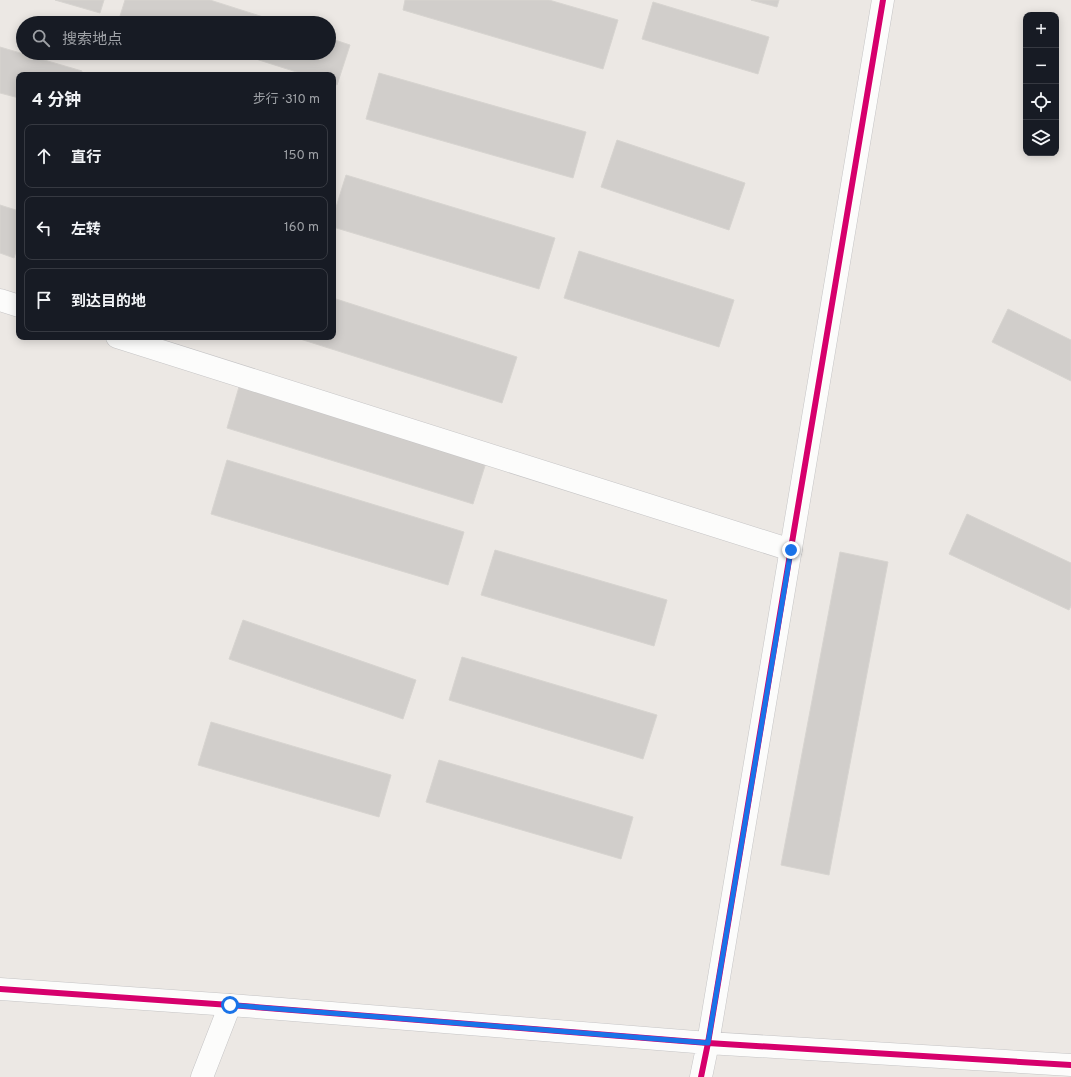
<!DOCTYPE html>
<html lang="zh">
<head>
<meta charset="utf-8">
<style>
	:root { --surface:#171b24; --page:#242831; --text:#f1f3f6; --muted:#9ea1a6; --line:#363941 }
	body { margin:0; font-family:Overpass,"Noto Sans SC",sans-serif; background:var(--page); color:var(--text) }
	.controls { position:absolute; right:12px; top:12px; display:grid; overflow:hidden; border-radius:8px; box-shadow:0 2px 10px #0003 }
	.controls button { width:36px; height:36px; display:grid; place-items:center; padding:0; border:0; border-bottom:1px solid var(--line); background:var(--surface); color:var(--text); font:20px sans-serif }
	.stop { position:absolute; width:12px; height:12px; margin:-9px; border:3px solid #1a73e8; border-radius:50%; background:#fff }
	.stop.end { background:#1a73e8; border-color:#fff; box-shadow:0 1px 4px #0008 }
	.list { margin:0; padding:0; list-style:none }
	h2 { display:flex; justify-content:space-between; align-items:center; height:52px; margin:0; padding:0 16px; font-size:17px }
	h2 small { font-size:13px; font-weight:400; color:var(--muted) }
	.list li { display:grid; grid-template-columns:26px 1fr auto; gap:12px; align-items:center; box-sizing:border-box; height:64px; margin:0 8px 8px; padding:0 8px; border:1px solid var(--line); border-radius:8px }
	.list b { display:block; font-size:15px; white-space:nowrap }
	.list em { font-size:13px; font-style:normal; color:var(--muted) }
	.icon { flex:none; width:22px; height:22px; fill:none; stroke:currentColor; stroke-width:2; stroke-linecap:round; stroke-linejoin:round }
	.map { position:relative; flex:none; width:1071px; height:1077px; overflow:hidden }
	.search { position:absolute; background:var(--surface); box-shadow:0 2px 10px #0003; left:16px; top:16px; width:320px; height:44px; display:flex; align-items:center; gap:10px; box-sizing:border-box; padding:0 14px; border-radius:22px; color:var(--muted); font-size:15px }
	.panel { position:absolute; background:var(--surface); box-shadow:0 2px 10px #0003; left:16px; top:72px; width:320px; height:268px; border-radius:8px }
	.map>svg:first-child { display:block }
	.building { fill:#d1cecb; stroke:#d7d4d0 }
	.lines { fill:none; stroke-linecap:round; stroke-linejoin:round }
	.minor-casing { stroke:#c5c4c5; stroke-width:23 }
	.tertiary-casing { stroke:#c5c4c5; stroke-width:23 }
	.minor { stroke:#fcfcfb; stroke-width:22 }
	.tertiary { stroke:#fcfcfb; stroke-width:22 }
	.cycleway-casing { stroke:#fff; stroke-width:8 }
	.cycleway { stroke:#d6006c; stroke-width:6 }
	.route { stroke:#1a73e8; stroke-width:5 }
</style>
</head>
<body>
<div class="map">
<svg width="1071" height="1077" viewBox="0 0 1071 1077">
	<rect width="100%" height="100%" fill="#ece8e4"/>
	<path class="building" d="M55 0H104L100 13Z
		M125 0H210L282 23H142L120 16Z
		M405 0H549L618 20 603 69 403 10Z
		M751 0H779L777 7Z
		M653 2 769 37 758 74 642 39Z
		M329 38 350 45 337 85 333 83V75H306L237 53H329Z
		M0 47 82 71 81 75H19V98L0 93Z
		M379 73 586 132 573 178 366 119Z
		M617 140 745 183 729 230 601 187Z
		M346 175 555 238 539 289 333 227V217Z
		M0 205 19 211V242L14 258 0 253Z
		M579 251 734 300 719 347 564 298Z
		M333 298 517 357 502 403 297 338 333 337Z
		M1008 309 1071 340V381L992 342Z
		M241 380 488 456 473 504 227 428Z
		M227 460 464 532 448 585 211 514Z
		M967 514 1071 563V606L1069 610 949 554Z
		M495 550 667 600 654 646 481 595Z
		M840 552 888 562 829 875 781 865Z
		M243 620 416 680 403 719 229 659Z
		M462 657 657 715 643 759 449 700Z
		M211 722 391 775 379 817 198 765Z
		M439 760 633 817 621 859 426 802Z"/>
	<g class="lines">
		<g class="minor-casing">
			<path id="minor" d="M0 300 19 306
				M117 337 791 550
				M202 1077 230 1005"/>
		</g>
		<g class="tertiary-casing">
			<path id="tertiary" d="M0 989 230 1005 708 1043 1071 1065
				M701 1077 708 1043 883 0"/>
		</g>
		<use href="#minor" class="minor"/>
		<use href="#tertiary" class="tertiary"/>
		<g class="cycleway-casing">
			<path id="cycleway" d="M0 989 230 1005 708 1043 1071 1065
				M701 1077 708 1043 883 0"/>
		</g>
		<use href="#cycleway" class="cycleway"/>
	</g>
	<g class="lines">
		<path class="route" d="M230 1005 708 1043 791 550"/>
	</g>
</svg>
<div class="controls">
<button>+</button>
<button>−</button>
<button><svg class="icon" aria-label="locate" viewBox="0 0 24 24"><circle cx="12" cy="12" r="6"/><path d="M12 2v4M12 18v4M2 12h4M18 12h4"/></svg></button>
<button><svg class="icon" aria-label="layers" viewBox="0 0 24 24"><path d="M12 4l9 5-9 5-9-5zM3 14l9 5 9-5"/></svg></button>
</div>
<div class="stop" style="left:230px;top:1005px"></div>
<div class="stop end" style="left:791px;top:550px"></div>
<div class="search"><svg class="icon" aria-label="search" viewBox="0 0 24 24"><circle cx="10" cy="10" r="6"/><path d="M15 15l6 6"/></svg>搜索地点</div>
<section class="panel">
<h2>4 分钟<small>步行 · 310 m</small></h2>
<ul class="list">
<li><svg class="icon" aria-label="ahead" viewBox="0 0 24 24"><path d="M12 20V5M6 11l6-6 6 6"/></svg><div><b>直行</b></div><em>150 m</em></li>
<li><svg class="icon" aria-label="left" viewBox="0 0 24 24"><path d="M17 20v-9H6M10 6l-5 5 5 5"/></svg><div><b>左转</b></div><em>160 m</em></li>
<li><svg class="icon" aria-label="arrive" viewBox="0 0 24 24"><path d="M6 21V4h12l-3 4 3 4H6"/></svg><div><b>到达目的地</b></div></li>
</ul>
</section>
</div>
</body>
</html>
